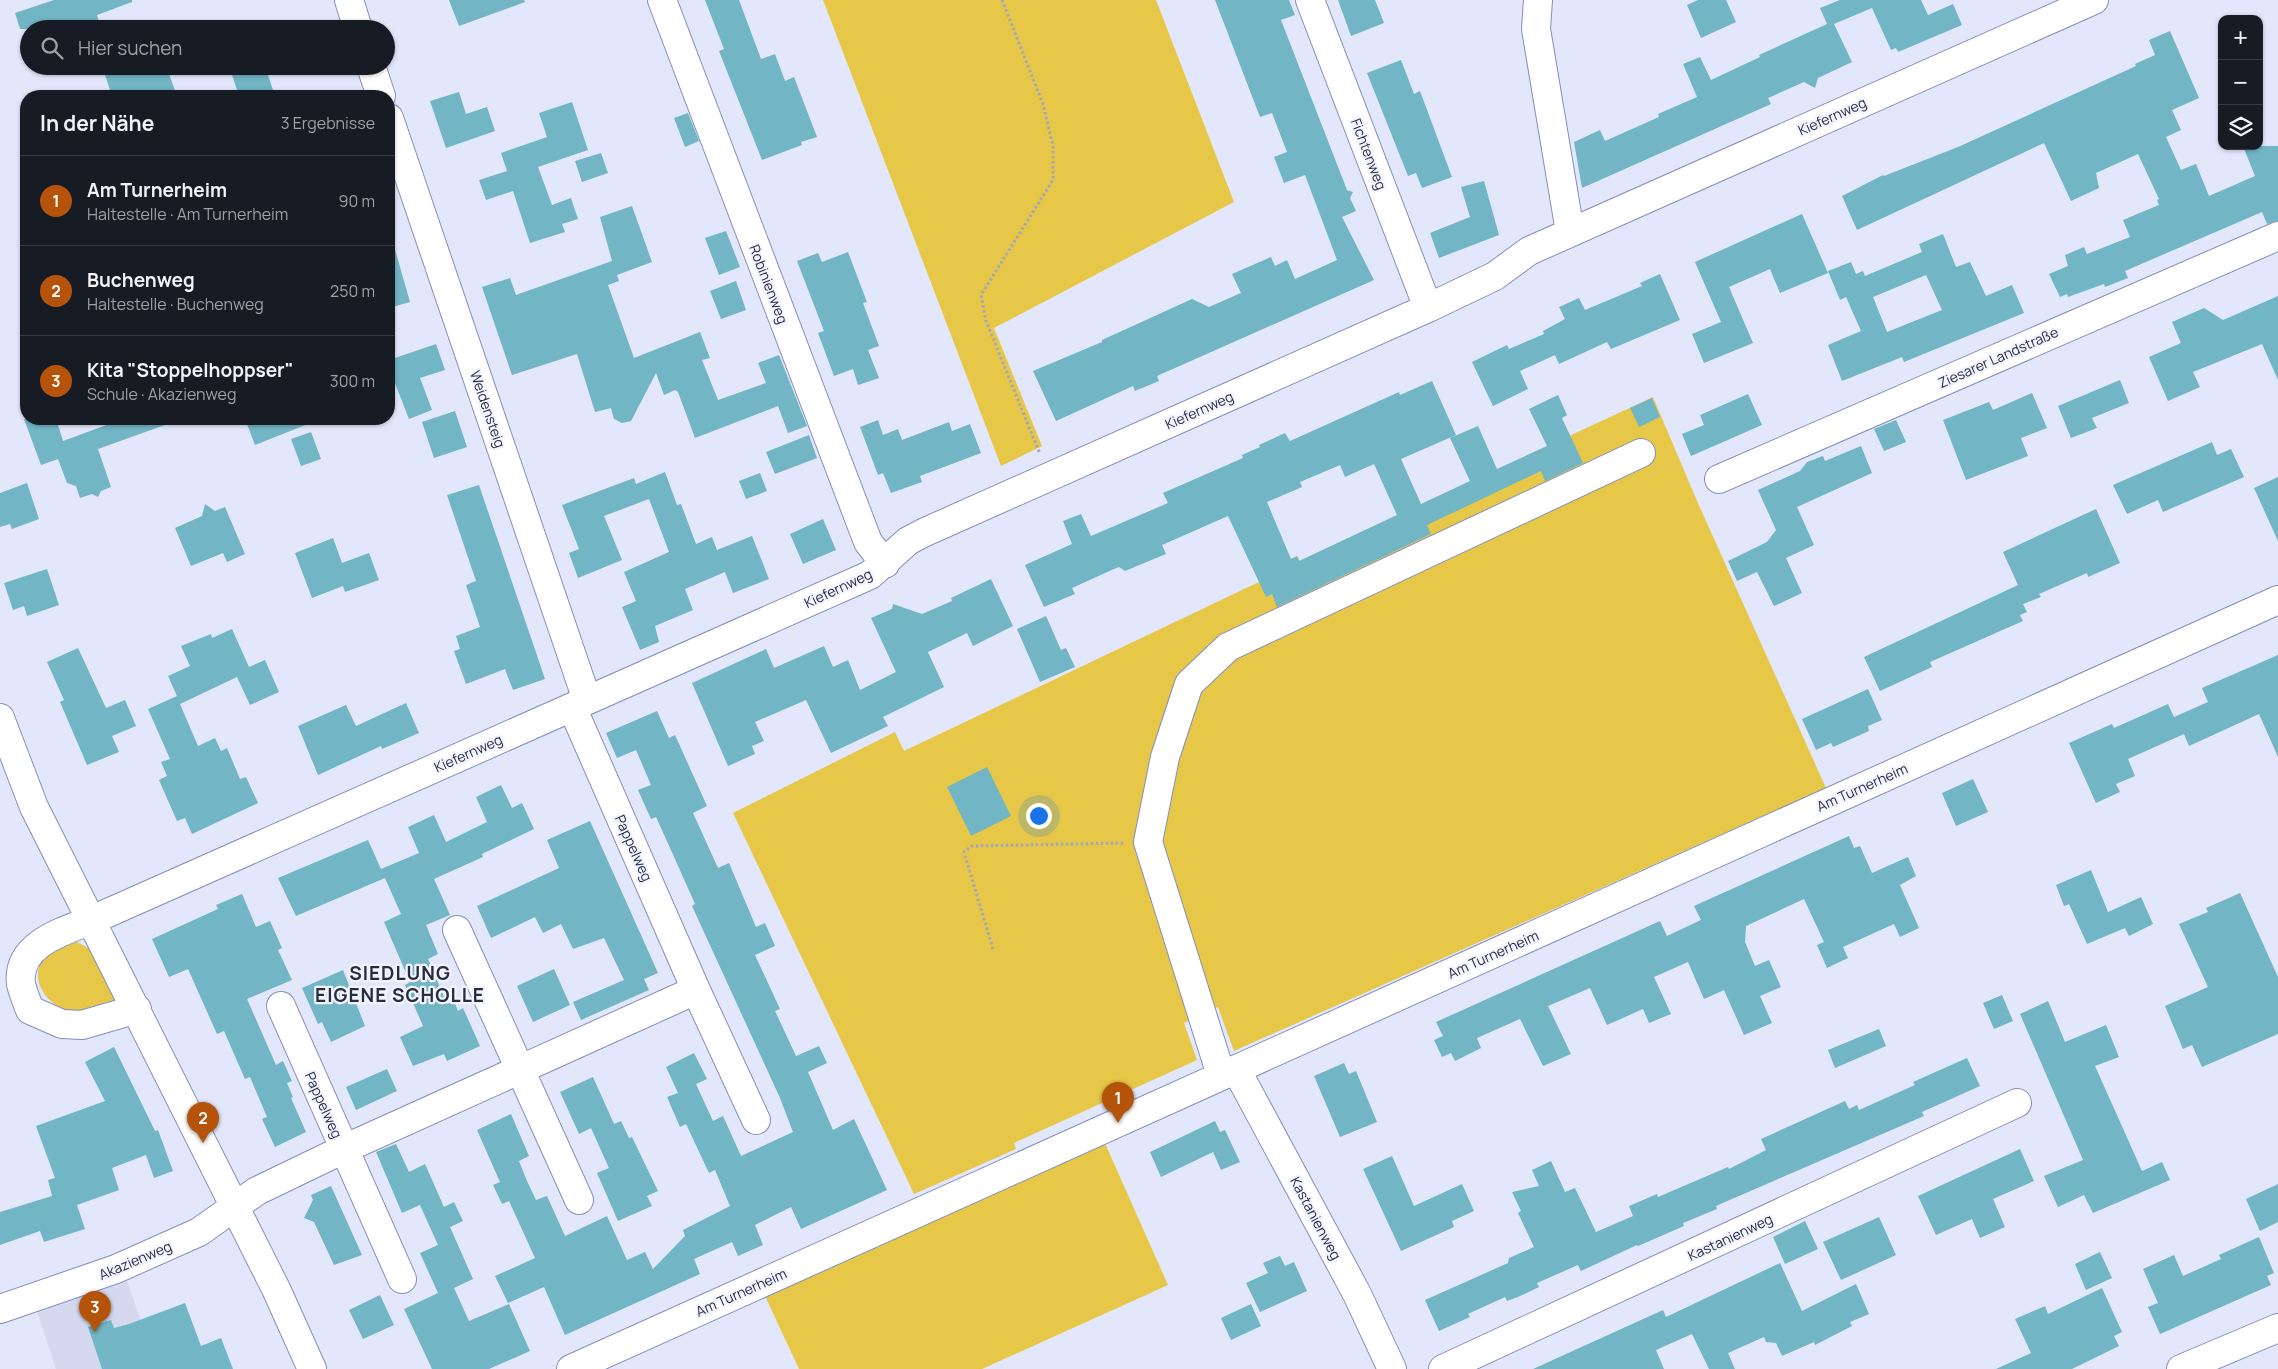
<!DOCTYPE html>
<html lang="de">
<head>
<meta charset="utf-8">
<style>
	:root { --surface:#171b24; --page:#20242c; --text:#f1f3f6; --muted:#9ea1a6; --line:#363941; --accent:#b45309 }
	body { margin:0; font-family:Manrope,sans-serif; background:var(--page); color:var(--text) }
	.controls { position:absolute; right:15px; top:15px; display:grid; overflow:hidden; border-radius:10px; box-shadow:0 1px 4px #0004 }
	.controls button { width:45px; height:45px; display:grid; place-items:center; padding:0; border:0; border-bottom:1px solid var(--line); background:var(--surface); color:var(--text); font:25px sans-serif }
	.you { position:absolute; left:1038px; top:815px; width:18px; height:18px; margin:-12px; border:4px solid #fff; border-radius:50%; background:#1a73e8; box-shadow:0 0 0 8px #1a73e833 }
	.badge { display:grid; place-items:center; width:32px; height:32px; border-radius:50%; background:var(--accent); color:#fff; font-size:16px; font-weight:700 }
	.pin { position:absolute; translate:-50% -41px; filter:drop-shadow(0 1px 2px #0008) }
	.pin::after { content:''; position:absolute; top:26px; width:18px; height:15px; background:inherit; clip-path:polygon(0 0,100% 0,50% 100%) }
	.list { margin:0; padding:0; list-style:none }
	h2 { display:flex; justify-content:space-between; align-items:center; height:65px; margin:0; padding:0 20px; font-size:21px }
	h2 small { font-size:16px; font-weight:400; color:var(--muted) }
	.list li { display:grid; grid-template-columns:32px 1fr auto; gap:15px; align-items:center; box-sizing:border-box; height:90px; padding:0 20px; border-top:1px solid var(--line) }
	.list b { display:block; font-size:19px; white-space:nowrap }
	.list p { margin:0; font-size:16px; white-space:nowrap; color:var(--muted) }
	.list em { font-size:16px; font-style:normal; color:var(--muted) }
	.icon { flex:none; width:28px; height:28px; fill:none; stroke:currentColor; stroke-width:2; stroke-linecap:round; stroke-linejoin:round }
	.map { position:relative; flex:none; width:2278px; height:1369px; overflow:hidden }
	.search { position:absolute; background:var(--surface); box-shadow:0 1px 4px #0004; left:20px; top:20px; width:375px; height:55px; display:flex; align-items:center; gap:12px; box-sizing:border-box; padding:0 18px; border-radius:28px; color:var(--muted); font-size:19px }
	.panel { position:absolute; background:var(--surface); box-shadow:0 1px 4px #0004; left:20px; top:90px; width:375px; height:335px; border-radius:20px }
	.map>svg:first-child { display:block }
	.built { fill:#d4d9f0 }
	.green { fill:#e7c747 }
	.building { fill:#72b5c5; fill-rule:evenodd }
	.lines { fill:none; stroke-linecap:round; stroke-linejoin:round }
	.minor-casing { stroke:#848fbe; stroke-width:30 }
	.path { stroke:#a3a7bb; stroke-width:3; stroke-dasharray:2.5 2.5; stroke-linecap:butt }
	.minor { stroke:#fff; stroke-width:28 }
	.labels { text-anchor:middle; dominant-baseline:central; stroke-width:4.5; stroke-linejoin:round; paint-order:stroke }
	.street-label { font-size:14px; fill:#282c3f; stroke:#f2f4ff }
	.district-label { font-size:19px; font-weight:bold; letter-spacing:1px; fill:#282c3f; stroke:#f2f4ff }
</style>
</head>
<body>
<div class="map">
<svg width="2278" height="1369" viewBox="0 0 2278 1369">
	<rect width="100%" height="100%" fill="#e2e7fb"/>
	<path class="built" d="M127 1281 158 1369H56L37 1311Z"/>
	<path class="green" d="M823 0H1156L1234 202 994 328 1042 446 1001 466Z
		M1653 397 1697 501 1826 788 1234 1051 1218 1007 1184 1023 1197 1060 1014 1143 1016 1149 914 1194 733 813 895 732 904 751 1282 571 1280 564 1297 556 1300 561Z
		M77 942 92 950 117 996 116 1002C50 1042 0 954 77 942Z
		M1104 1141 1168 1285 982 1369H799L765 1296Z"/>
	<path class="building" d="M54 0H132V2L97 15 101 29H20L15 13Z
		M449 0H524L525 2 459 26Z
		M705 0H739L761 59 775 54 785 81 794 77 817 137 801 142 802 145 762 160 719 51 724 49Z
		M1215 0H1289L1295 15 1281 20 1347 190 1353 192 1350 198 1356 211 1342 217 1374 280 1157 376 1159 381 1135 391 1133 386 1056 421 1033 371 1102 342V340L1192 299 1209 307 1241 293 1232 274 1271 257 1275 266 1287 260 1295 279 1337 260 1305 175 1284 183 1274 157 1287 152 1272 113 1260 117Z
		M1338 0H1375L1384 23 1351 36Z
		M1698 0H1726L1736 22 1701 38 1687 5Z
		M1840 0H1921L1928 15 1953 4 1962 25 1898 52 1896 48 1891 50 1872 8 1834 24 1852 62 1818 78 1815 88 1804 82 1768 98 1771 104 1582 188 1574 142 1600 130 1605 141 1659 117 1658 114 1697 97 1683 64 1700 57 1711 80 1760 57 1759 55 1827 24 1820 8Z
		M2170 31 2199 98 2172 110 2181 130 2166 137 2181 170 2196 164 2209 196 2255 176 2243 146H2278V221L2267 224 2262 212 2125 271 2128 278 2105 287 2104 284 2068 297 2067 294 2060 297 2049 274 2068 266 2065 255 2084 247 2087 254 2130 237 2123 220 2159 205 2157 200 2159 199 2138 154 2096 173 2099 188 2071 201 2044 143 1857 230 1842 196 1883 175 1884 176 1958 147 2136 66 2135 64 2155 55 2149 40Z
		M1401 60 1414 94 1420 91 1452 177 1422 188 1416 173 1408 176 1367 73Z
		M102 66H166L177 96H112Z
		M229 66H265L275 96H239Z
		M459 92 466 114 487 107 495 131 446 148 430 101Z
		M572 102 588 150 538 167 552 205 571 198 578 219 562 224 565 232 530 243 513 191 486 200 479 180 507 171 501 153 547 137 539 113Z
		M688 113 699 141 685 147 674 118Z
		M601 153 608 173 582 182 575 161Z
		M1484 181 1499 235 1439 258 1430 233 1470 217 1461 187Z
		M632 206 652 262 617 275 619 281 608 285 634 358 700 332 710 358 702 360 718 400 766 383 758 363 779 355 807 426 788 433 778 406 695 438 678 392 675 390 664 395 656 373 631 421 622 423 614 419 611 408 595 412 577 354 512 375 482 287 510 278 516 295 612 261 600 217Z
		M1802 214 1828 273 1780 293 1770 269 1729 287 1753 343 1704 363 1692 334 1721 322 1695 262Z
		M726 231 740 267 719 275 705 238Z
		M1943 234 1956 267 1970 262 1986 296 2012 285 2024 313 1904 362 1902 357 1842 381 1828 345 1861 331 1846 297 1840 300 1828 271 1851 262 1856 274 1863 271 1865 276 1922 252 1919 244ZM1926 275 1942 310 1887 332 1873 297Z
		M394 246 410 302 389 308V247Z
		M848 252 867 302 863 303 879 346 868 350 879 378 858 385 853 369 834 376 818 333 824 331 797 261 818 253 822 262Z
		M1660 274 1680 320 1611 349 1607 342 1559 364 1555 355 1520 371 1528 389 1493 406 1472 362 1507 345 1509 349 1544 334 1543 331 1565 319 1559 307 1579 298 1585 310 1642 286 1640 283Z
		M736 281 746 310 721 319 710 291Z
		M2278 296V380L2262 344 2193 372 2200 387 2168 401 2149 357 2181 343 2172 322 2204 308 2223 320Z
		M436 344 445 370 420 378 432 410 409 419 389 368V360Z
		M2120 380 2129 403 2092 418 2097 428 2071 438 2058 406Z
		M1432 381 1456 435 1401 459 1421 504 1470 481 1450 438 1478 426 1497 469 1547 446 1529 409 1558 395 1567 415 1562 418 1583 463 1545 481 1541 471 1427 525 1431 534 1277 607 1272 594 1266 597 1228 516 1162 545 1166 554 1125 571 1119 567 1114 569 1072 588 1075 594 1044 607 1025 565 1072 544 1063 521 1081 514 1091 536 1168 503 1163 493 1243 458 1242 455 1260 447 1259 445 1285 433 1290 441 1399 392 1400 395ZM1374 464 1397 515 1299 561 1297 556 1291 559 1267 502 1302 487 1300 482 1340 465 1345 477Z
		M2032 393 2047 428 2021 438 2028 456 1966 480 1943 420 1989 402 1993 410Z
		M1748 394 1762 425 1691 456 1682 434 1704 425 1700 415Z
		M1652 398 1660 417 1639 427 1630 408Z
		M455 411 467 447 434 458 422 422Z
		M24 419H56L63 441 123 419H175L176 421 98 449 111 487 101 491 98 497 92 494 80 498 76 486 67 483 58 459 41 465Z
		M245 419H318V420L255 445Z
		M878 420 883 435 898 429 902 440 949 422 952 431 970 424 981 453 920 476 922 482 891 493 883 473 878 475 860 427Z
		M1896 420 1906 442 1884 451 1874 429Z
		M311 432 321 459 301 466 291 439Z
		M809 435 817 458 775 474 766 452Z
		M2212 442 2217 455 2231 449 2244 477 2163 512 2158 500 2127 514 2113 485Z
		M1861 446 1872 473 1797 507 1814 545 1786 558 1802 593 1774 606 1757 572 1737 581 1728 561 1767 542 1776 530 1758 490 1800 471 1807 462 1823 456 1825 461Z
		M665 472 677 505 681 504 696 544 712 537 717 550 752 536 769 579 733 593 725 572 685 589 693 610 655 626 659 642 640 650 622 607 636 601 624 572 669 552 649 499 604 516 622 560 578 578 569 553 579 549 562 505 634 478 636 484Z
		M760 473 767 491 746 499 739 481Z
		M2278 477V541L2254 488Z
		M27 483 39 519 12 529 10 524 0 527V493Z
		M479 485 545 679 513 690 505 669 466 684 454 651 460 649 456 636 480 627 466 585 476 581 447 495Z
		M205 504 215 511 225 507 245 554 227 562 223 553 191 566 175 528 202 516Z
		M2096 509 2120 563 2088 577 2087 573 2039 594 2041 597 2023 604 2027 612 2020 615 2023 621 1930 662 1932 667 1880 691 1864 657 2018 585 2003 552Z
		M823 519 836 550 803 564 790 534Z
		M333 538 342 563 369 553 379 580 345 592 343 586 312 598 295 553Z
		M47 569 59 605 27 616 24 606 13 610 4 583Z
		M991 579 1013 626 973 646 967 633 928 652 944 687 883 717 888 726 831 753 806 700 755 722 764 741 752 746 755 754 728 766 692 683 766 649 774 668 824 646 833 667 848 660 860 690 896 672 871 618 892 609 893 604 922 614 952 601 951 598Z
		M1046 616 1061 650 1066 648 1075 667 1040 682 1017 629Z
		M232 629 249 667 265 660 279 692 250 705 237 677 180 704 198 746 215 738 221 751 227 748 240 779 246 777 258 803 192 834 185 818 177 821 159 780 167 776 161 762 170 759 148 709 177 696 168 676 190 666 181 646 211 634 212 638Z
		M78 648 106 708 125 700 136 726 112 736 119 752 87 765 60 702 64 700 47 662Z
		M2278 655V757L2259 714 2189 746 2184 734 2128 759 2135 776 2116 784 2120 792 2096 803 2069 743 2112 724 2114 728 2168 704 2174 717 2208 702 2202 688Z
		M1868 689 1882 720 1868 726 1869 731 1833 747 1831 743 1816 750 1802 719Z
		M406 703 419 733 382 749 381 746 318 775 298 726 346 705 356 726Z
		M657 711 669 738 675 735 707 806 693 813 718 868 729 863 756 927 765 923 775 946 755 955 780 1009 775 1011 796 1056 819 1046 827 1063 808 1072 833 1130 854 1119 887 1190 801 1229 791 1207 755 1225 763 1245 738 1256 732 1242 694 1259 700 1274 565 1335 544 1287 508 1303 495 1276 535 1258 509 1201 502 1204 493 1185 500 1182 477 1130 511 1114 529 1156 519 1161 527 1181 536 1200 547 1196 565 1236 607 1216 627 1260 645 1252 653 1269 685 1236 683 1230 730 1206 715 1170 709 1173 686 1124 680 1127 667 1097 678 1093 666 1067 694 1053 707 1079 696 1084 713 1121 723 1116 741 1156 793 1132 780 1098 692 906 695 904 675 859 656 817 651 819 638 790 651 785 636 750 617 758 606 733Z
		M987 767 1011 816 971 836 947 787Z
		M1973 779 1988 812 1956 826 1942 793Z
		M501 785 512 808 522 803 534 829 482 854 483 857 434 879 450 915 426 925 438 954 428 959 447 1004 454 1001 458 1011 463 1008 480 1046 447 1061 444 1054 413 1066 400 1037 423 1026 405 985 410 982 384 922 401 914 381 869 419 853 408 827 434 815 446 842 487 822 476 797Z
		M590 821 658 973 644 979 649 990 581 1020 573 1002 624 980 604 938 573 949 561 924 543 933 535 917 491 938 477 906 559 868 547 840Z
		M1849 836 1854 848 1860 846 1872 873 1908 857 1916 876 1900 885 1919 928 1900 937 1894 924 1843 947 1848 958 1827 968 1817 945 1824 942 1804 899 1746 926 1745 942 1755 966 1769 960 1781 987 1760 996 1772 1023 1744 1035 1724 990 1704 999 1688 962 1654 977 1671 1014 1649 1023 1643 1009 1607 1025 1590 988 1548 1006 1571 1054 1543 1066 1520 1019 1477 1038 1481 1048 1455 1061 1451 1053 1442 1057 1434 1040 1443 1036 1436 1022 1660 921 1667 936 1701 920 1694 906Z
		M368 840 385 878 296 916 278 878Z
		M2091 870 2108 912 2141 897 2153 924 2129 936 2125 928 2087 944 2069 904 2064 906 2056 885Z
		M2240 893 2278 977V1034L2202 1067 2192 1045 2183 1049 2165 1006 2208 987 2179 924 2208 912 2206 908Z
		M242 894 256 927 270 921 282 948 278 950 292 980 247 999 276 1065 283 1061 292 1081 287 1083 293 1097 291 1098 306 1132 275 1147 262 1119 267 1117 250 1077 245 1079 224 1031 217 1034 188 969 169 977 152 939 218 909 216 905Z
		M554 969 570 1005 533 1022 517 986Z
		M343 970 365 1026 331 1042 322 1022 318 1024 302 988Z
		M2002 995 2013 1021 1994 1029 1983 1003Z
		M2048 1001 2065 1042 2106 1025 2119 1057 2095 1066 2142 1171 2162 1162 2170 1180 2093 1213 2084 1195 2058 1207 2044 1176 2083 1160 2020 1014Z
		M1879 1029 1886 1046 1835 1068 1828 1050Z
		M114 1047 155 1131 158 1130 173 1171 154 1178 146 1155 112 1168 119 1190 77 1205 85 1229 44 1242 40 1231 0 1245V1212L52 1196 48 1180 55 1178 36 1126 105 1101 85 1062Z
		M1967 1058 1980 1086 1922 1112 1924 1116 1725 1202 1716 1206 1717 1209 1683 1223 1684 1226 1638 1246 1637 1245 1581 1271 1578 1265 1537 1283 1539 1287 1518 1297 1507 1301 1505 1297 1468 1314 1470 1317 1439 1331 1425 1300 1508 1263 1509 1258 1534 1247 1518 1213 1521 1211 1512 1192 1539 1186 1532 1170 1551 1161 1565 1192 1575 1188 1596 1232 1633 1216 1629 1206 1657 1194 1658 1197 1728 1167 1729 1169 1766 1150 1761 1139 1845 1101 1849 1109 1857 1105 1859 1110 1915 1085 1913 1082Z
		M1344 1063 1349 1074 1356 1071 1377 1122 1340 1137 1314 1076Z
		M387 1069 397 1091 356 1110 346 1087Z
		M593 1077 614 1124 621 1121 629 1138 632 1137 658 1191 647 1196 652 1206 618 1221 597 1173 609 1168 591 1128 579 1134 560 1092Z
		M1215 1121 1220 1132 1225 1130 1240 1162 1221 1170 1213 1152 1161 1177 1150 1152Z
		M396 1144 409 1172 425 1164 444 1207 454 1202 463 1221 450 1227 473 1279 454 1288 469 1321 509 1304 530 1351 489 1369H432L404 1309 438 1293 420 1253 438 1245 420 1205 402 1213 376 1152Z
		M2020 1149 2034 1181 1993 1199 2005 1227 1980 1238 1972 1219 1936 1235 1918 1196Z
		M1392 1156 1414 1206 1462 1184 1474 1211 1452 1221 1454 1227 1401 1251 1363 1169Z
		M2278 1184V1222L2260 1231 2246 1199Z
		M331 1186 362 1255 334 1265 314 1222 304 1218 313 1200 311 1195Z
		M1879 1217 1896 1255 1841 1280 1823 1242Z
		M1805 1221 1818 1249 1785 1264 1773 1237Z
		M2259 1237 2274 1273 2267 1276 2271 1285 2160 1334 2148 1307 2158 1303 2143 1269 2174 1255 2183 1276 2221 1259 2219 1255Z
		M2100 1252 2112 1278 2086 1290 2075 1264Z
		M1280 1256 1285 1266 1294 1262 1307 1291 1260 1312 1246 1283 1268 1273 1263 1263Z
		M1780 1263 1802 1311 1856 1284 1869 1314 1850 1322 1852 1326 1815 1345 1814 1342 1782 1356 1776 1343 1766 1342 1764 1337 1728 1353 1735 1369H1709L1692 1334 1656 1350 1664 1369H1533L1663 1310 1666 1317Z
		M2102 1288 2122 1332 2114 1336 2119 1346 2072 1369H1996L2031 1353 2015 1319 2045 1306 2048 1314Z
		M380 1295 394 1325 363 1339 349 1310Z
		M185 1303 201 1346 221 1338 233 1369H102L88 1327 111 1320 114 1328 129 1324Z
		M1251 1304 1261 1326 1231 1340 1221 1318Z"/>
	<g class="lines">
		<g class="minor-casing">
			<path id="minor" d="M349 0 358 29
				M662 0 868 542 885 564
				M1310 0 1428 308
				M1538 0 1536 29 1570 232
				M371 66 381 96
				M389 118 587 700
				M1719 479 2278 236
				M0 718 34 807 277 1291 312 1369
				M457 930 579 1200
				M696 990 756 1120
				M281 1006 402 1279
				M137 1009 82 1025 62 1024 30 1010C27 1002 23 993 21 984 16 944 64 931 92 920L870 575 908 541 923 533 1428 308 1495 276 1529 251 2094 0
				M1236 1069 1357 1294 1392 1369
				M1221 1075 1148 842 1165 757 1189 684 1228 647 1641 453
				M0 1309 116 1269 199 1232 257 1191 344 1149 696 990 572 707
				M571 1369 2278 600
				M1443 1369 2017 1103
				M2181 1369 2278 1328"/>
		</g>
		<path class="path" d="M1002 0 1043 104 1053 146V180L981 295 986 321 1040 454
			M993 949 964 852 972 846 1123 843"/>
		<use href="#minor" class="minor"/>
	</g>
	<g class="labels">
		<g class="street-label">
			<text transform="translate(1832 116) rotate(-24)">Kiefernweg</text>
			<text transform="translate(1369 154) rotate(69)">Fichtenweg</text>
			<text transform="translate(769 284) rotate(69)">Robinienweg</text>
			<text transform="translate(1998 357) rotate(-24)">Ziesarer Landstraße</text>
			<text transform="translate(488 409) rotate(71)">Weidensteig</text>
			<text transform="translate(1199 410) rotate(-24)">Kiefernweg</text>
			<text transform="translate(838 588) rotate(-25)">Kiefernweg</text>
			<text transform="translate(468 753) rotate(-24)">Kiefernweg</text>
			<text transform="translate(1862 787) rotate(-24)">Am Turnerheim</text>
			<text transform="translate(634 848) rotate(66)">Pappelweg</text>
			<text transform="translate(1493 954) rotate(-24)">Am Turnerheim</text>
			<text transform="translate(324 1105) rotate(66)">Pappelweg</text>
			<text transform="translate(1316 1218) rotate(62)">Kastanienweg</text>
			<text transform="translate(1730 1237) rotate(-25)">Kastanienweg</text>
			<text transform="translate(135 1260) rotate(-23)">Akazienweg</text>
			<text transform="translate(741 1292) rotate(-24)">Am Turnerheim</text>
		</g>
		<g class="district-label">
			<text x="400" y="973">SIEDLUNG<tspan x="400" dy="22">EIGENE SCHOLLE</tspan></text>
		</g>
	</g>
</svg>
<div class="controls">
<button>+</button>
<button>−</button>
<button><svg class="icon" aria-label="layers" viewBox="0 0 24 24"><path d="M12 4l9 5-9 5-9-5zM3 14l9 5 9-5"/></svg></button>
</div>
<div class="you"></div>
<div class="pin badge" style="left:1118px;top:1123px">1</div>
<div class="pin badge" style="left:203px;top:1143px">2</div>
<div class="pin badge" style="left:95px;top:1332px">3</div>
<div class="search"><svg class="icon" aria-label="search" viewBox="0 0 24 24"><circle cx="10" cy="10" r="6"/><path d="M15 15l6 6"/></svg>Hier suchen</div>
<section class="panel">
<h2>In der Nähe<small>3 Ergebnisse</small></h2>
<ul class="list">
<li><span class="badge">1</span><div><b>Am Turnerheim</b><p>Haltestelle · Am Turnerheim</p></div><em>90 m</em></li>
<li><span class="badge">2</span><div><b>Buchenweg</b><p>Haltestelle · Buchenweg</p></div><em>250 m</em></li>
<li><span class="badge">3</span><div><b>Kita &quot;Stoppelhoppser&quot;</b><p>Schule · Akazienweg</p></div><em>300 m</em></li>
</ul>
</section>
</div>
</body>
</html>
